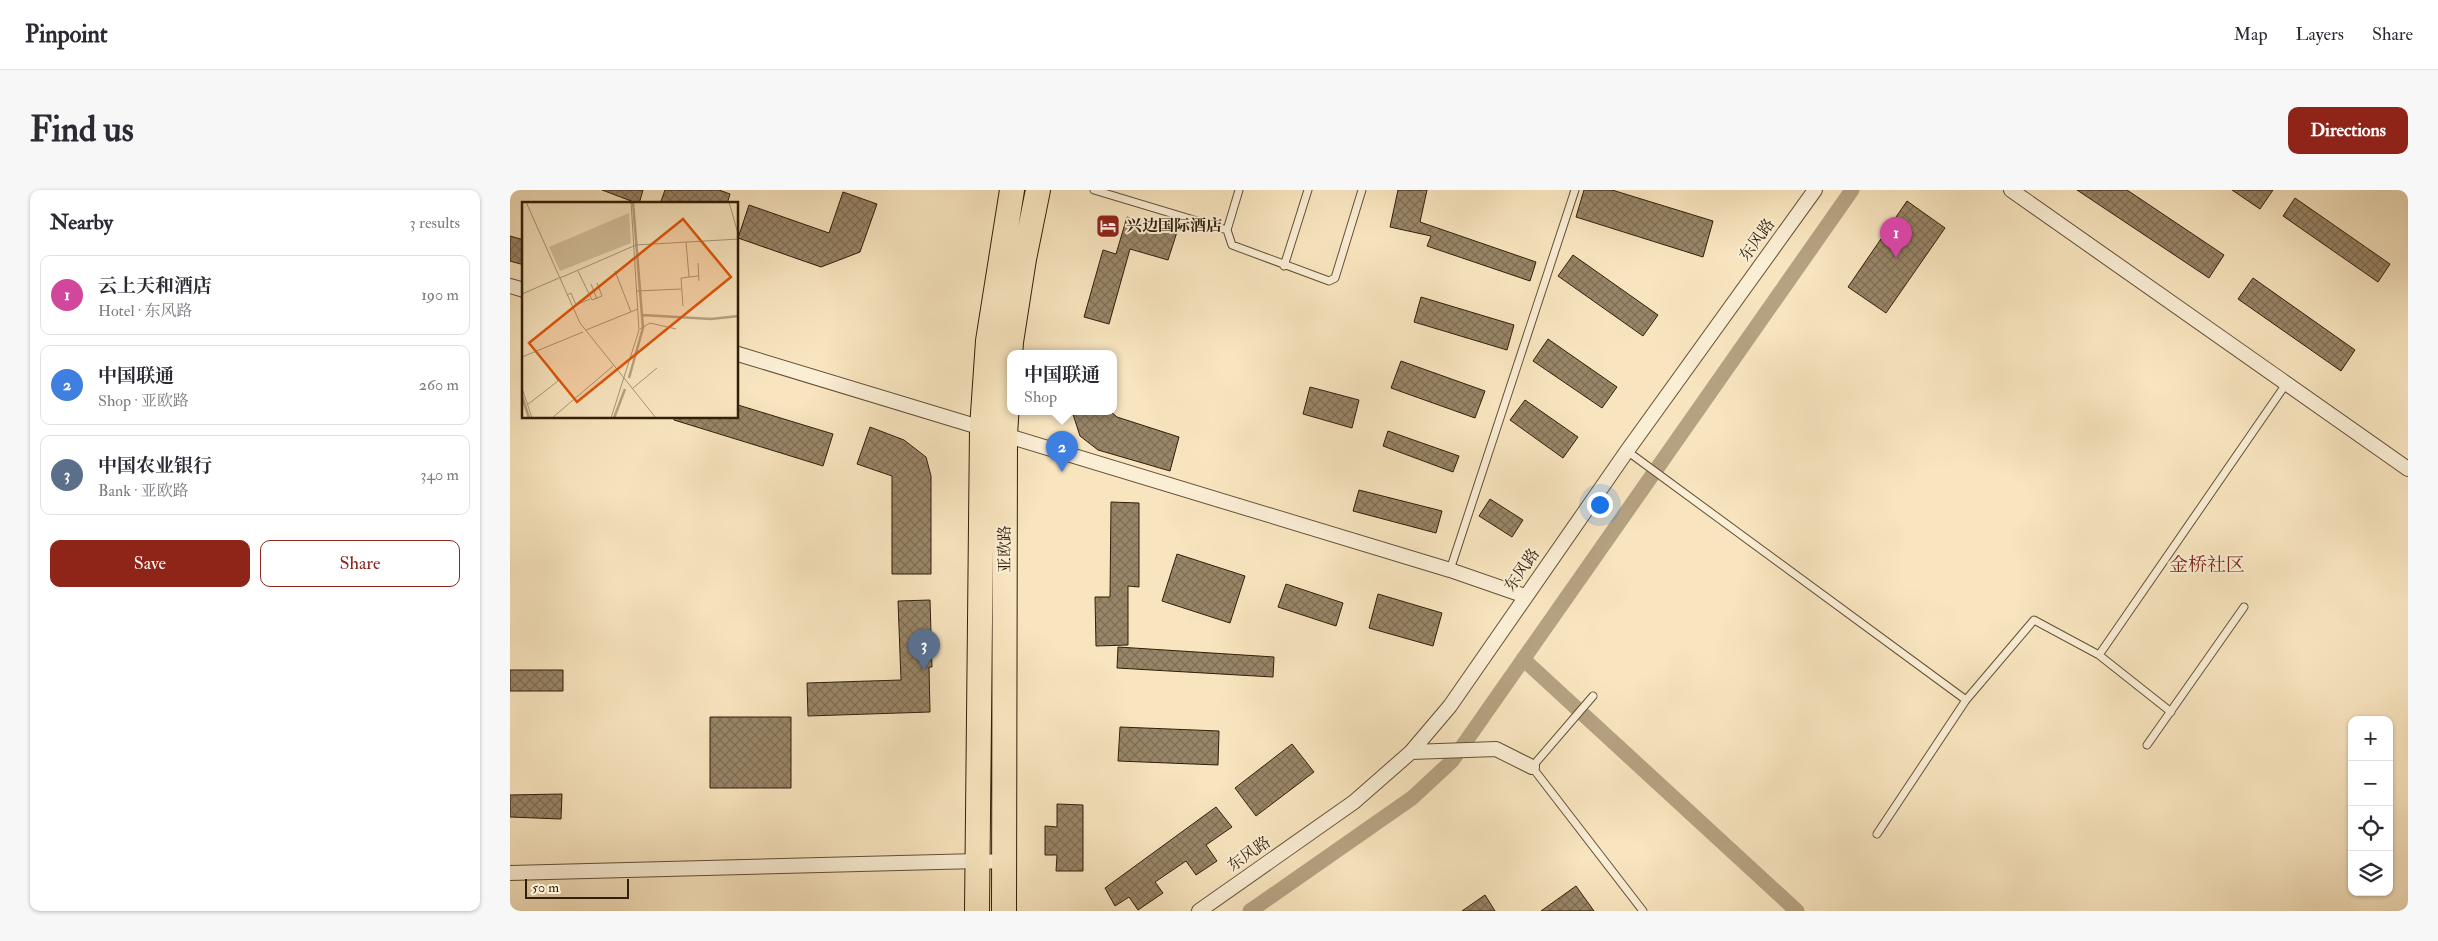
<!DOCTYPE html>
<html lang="en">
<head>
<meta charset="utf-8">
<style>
	:root { --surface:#fff; --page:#f7f7f7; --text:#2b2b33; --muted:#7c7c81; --line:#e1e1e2; --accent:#8f2418 }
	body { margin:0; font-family:"IM FELL Double Pica","Noto Serif SC",serif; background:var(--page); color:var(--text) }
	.controls { position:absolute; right:15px; bottom:15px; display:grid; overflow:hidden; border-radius:10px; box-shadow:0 1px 4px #0004 }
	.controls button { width:45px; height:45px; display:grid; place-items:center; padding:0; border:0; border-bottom:1px solid var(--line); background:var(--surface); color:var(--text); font:25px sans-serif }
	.scale { position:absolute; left:15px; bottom:12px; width:104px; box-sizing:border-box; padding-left:5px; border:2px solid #321f09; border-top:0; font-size:14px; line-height:18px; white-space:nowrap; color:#321f09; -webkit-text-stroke:4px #faeed5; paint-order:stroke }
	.you { position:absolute; left:1089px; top:314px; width:18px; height:18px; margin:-12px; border:4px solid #fff; border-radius:50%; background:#1a73e8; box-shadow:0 0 0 8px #1a73e833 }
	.badge { display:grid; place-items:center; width:32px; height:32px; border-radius:50%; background:var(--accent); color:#fff; font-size:16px; font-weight:700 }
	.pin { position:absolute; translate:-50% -41px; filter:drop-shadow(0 1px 2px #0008) }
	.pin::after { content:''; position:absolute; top:26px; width:18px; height:15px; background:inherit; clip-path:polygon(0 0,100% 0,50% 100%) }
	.popup { position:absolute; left:497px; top:160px; width:110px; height:65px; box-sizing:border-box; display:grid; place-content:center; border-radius:10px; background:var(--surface); filter:drop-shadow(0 1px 4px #0005); font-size:16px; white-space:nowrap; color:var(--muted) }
	.popup b { font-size:19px; color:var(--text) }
	.popup::after { content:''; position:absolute; left:50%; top:100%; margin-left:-10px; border:10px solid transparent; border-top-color:var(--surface) }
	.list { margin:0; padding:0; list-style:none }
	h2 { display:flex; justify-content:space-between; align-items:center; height:65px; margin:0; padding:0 20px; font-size:21px }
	h2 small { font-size:16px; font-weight:400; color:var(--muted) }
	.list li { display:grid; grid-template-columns:32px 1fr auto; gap:15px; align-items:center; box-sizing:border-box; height:80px; margin:0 10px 10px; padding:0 10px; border:1px solid var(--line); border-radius:10px }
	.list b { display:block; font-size:19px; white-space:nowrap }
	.list p { margin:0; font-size:16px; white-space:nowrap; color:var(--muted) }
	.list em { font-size:16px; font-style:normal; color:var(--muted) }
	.actions { display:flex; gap:10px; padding:15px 20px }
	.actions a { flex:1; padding:11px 0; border:1px solid var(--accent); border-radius:10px; text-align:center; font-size:18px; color:var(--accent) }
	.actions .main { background:var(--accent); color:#fff }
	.icon { flex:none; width:28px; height:28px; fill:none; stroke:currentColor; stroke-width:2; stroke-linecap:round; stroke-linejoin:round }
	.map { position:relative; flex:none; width:1898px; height:721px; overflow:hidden; border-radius:10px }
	header { display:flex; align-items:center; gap:30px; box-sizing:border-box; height:70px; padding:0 25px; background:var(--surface); border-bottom:1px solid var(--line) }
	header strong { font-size:24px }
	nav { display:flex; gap:28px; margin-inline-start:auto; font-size:18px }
	.intro { display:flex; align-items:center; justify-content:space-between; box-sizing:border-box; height:120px; padding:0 30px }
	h1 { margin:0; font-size:35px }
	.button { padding:12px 22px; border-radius:10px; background:var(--accent); color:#fff; font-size:18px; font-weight:700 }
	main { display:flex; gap:30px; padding:0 30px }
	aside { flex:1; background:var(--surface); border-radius:10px; box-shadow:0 1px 4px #0004 }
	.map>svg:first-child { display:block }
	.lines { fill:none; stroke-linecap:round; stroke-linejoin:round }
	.canal { stroke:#b5a281; stroke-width:15 }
	.building { fill:url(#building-cross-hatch); stroke:#321f09 }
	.service-casing { stroke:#645036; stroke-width:9 }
	.minor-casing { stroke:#645036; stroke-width:16 }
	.trunk-casing { stroke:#321f09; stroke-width:26 }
	.service { stroke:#faeed5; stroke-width:7 }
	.minor { stroke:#faeed5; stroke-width:14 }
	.trunk { stroke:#f8e5bf; stroke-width:24 }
	.labels { text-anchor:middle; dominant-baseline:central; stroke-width:4; stroke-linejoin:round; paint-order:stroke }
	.poi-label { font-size:16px; font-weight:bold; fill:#321f09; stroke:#faeed5; text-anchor:start }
	.street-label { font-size:16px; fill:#321f09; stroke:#faeed5 }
	.quarter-label { font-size:19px; fill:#7a1f14; stroke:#faeed5 }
	.inset-river { fill:none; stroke:#b5a281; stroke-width:2.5 }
	.inset-road { fill:none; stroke:#a99676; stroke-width:1 }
	.view { fill:#df560c; fill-opacity:0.15; stroke:#df560c; stroke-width:2.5 }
	.inset-edge { fill:none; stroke:#321f09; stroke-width:2.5 }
</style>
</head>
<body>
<header>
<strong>Pinpoint</strong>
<nav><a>Map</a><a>Layers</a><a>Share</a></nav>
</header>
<div class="intro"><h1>Find us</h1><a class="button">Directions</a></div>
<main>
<aside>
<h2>Nearby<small>3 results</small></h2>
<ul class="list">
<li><span class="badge" style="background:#d1479c">1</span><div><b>云上天和酒店</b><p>Hotel · 东风路</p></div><em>190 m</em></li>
<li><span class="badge" style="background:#3f7fe0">2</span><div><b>中国联通</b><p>Shop · 亚欧路</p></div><em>260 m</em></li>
<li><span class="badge" style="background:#5c6f8a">3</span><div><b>中国农业银行</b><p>Bank · 亚欧路</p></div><em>340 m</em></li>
</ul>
<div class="actions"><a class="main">Save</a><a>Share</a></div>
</aside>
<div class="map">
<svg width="1898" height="721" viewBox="0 0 1898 721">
	<defs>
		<pattern id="building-cross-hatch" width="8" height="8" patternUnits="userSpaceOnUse" patternTransform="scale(1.25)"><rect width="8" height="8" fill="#998668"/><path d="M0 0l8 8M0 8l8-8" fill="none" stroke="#7d6d54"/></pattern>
	</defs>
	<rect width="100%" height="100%" fill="#f8e5bf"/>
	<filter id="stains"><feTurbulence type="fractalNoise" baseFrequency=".004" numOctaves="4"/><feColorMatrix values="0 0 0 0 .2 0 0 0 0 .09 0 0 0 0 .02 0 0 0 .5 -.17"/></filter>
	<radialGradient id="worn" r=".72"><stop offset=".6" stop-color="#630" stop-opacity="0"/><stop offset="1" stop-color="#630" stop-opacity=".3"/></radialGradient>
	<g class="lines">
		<path class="canal" d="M1013 469 1287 721
			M740 721 902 608 942 571 1342 0"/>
	</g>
	<path class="building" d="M92 0H133L129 14Z
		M155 0H209L220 4 217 14H150Z
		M888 0H917L910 32 1026 72 1020 91 917 56 921 46 880 37Z
		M1074 0H1102L1203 31 1193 67 1066 27Z
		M1567 0H1617L1714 65 1699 88Z
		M1722 0H1763L1750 19Z
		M333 2 367 14 350 62 311 77 228 48 239 15 319 43Z
		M1785 8 1880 74 1868 92 1773 26Z
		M1397 11 1435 38 1376 123 1338 97Z
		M617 27 667 42 658 70 620 59 599 134 574 127 593 60 606 64Z
		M0 46 14 50V75L0 71Z
		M1063 65 1148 125 1133 146 1048 86Z
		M1743 88 1845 160 1831 181 1728 109Z
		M911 107 1004 135 997 160 904 132Z
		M1038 149 1107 197 1092 218 1023 171Z
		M891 171 975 201 965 228 881 198Z
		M800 197 849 210 842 238 793 224Z
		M1015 210 1068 247 1053 268 1000 230Z
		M228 215 323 244 313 276 164 230V228H228Z
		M562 221H600L607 227 669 247 660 281 588 260 570 246Z
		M360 237 394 250 416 267 421 286V384H382V286L347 274Z
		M878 241 949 266 943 282 873 256Z
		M849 300 932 321 926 343 843 321Z
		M980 309 1013 330 1002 347 969 326Z
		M601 312 629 313V397L618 396V455L586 456 585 407H600Z
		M667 364 735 386 720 433 652 411Z
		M776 394 833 413 826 436 768 417Z
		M868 404 932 423 923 456 859 438Z
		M420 410 422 477H419L420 522 298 526 297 493 391 490 388 411Z
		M608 457 764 467 763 487 607 478Z
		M0 480H53V501H0Z
		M200 527H281V598H200Z
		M610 537 709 541 708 575 608 571Z
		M782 554 804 582 746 626 725 598Z
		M52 604 51 629 0 627V605Z
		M547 614 573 615V681H546L547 665H535V636L547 637Z
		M706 617 722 637 696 655 707 671 686 685 676 671 645 692 653 703 628 720 619 707 605 716 595 698Z
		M1066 696 1084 721H1031Z
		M975 705 985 721H952Z"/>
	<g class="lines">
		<g class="service-casing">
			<path id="service" d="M584 0 717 40
				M729 0 717 40 722 55 819 91 825 88 852 0
				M774 76 798 0
				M1117 261 1456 510
				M940 380 1065 0
				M1589 465 1776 194
				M1083 506 1022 577 1133 721
				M1637 555 1734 417
				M1367 644 1456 510 1524 430 1589 465 1661 522"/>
		</g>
		<g class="minor-casing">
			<path id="minor" d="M1501 0 1898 279
				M0 96 14 100
				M228 164 472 238
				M495 245 940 380 1015 406
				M901 562 986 559 1022 577
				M0 683 468 671 495 672
				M689 721 844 612 901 562 940 516 1117 261 1305 0"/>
		</g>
		<g class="trunk-casing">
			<path id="trunk" d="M467 721 472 238 478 151 502 0
				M494 721 495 245 501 152 514 69 528 0"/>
		</g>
		<use href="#service" class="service"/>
		<use href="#minor" class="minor"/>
		<use href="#trunk" class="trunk"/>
	</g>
	<defs>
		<g id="hotel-square" transform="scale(1.25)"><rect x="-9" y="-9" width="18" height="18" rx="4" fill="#8f2418" stroke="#faeed5"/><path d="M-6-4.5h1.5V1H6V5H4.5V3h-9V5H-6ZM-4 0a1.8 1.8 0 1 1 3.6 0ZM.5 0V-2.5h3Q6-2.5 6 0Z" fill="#fff"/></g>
	</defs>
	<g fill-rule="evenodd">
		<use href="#hotel-square" x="598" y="36"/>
	</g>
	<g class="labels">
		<g class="poi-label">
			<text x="616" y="36">兴边国际酒店</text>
		</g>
		<g class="street-label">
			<text transform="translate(1247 50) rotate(-54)">东风路</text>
			<text transform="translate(495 359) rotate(-90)">亚欧路</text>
			<text transform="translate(1012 380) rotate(-55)">东风路</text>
			<text transform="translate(739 664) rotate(-35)">东风路</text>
		</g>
		<g class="quarter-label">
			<text x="1697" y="375">金桥社区</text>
		</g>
	</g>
	<g transform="translate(12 12)">
		<rect width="216" height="216" fill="#f8e5bf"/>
		<path d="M107 11 109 41 38 69 27 45Z" fill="#d6c3a0"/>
		<path class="inset-river" d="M121 113 189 117 217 114M107 176 121 126 111 0M0 194 7 216M92 216 103 187"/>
		<path class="inset-road" d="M4 0 58 121 134 216M207 0 217 35M164 40 167 75M176 61 177 79M56 69 70 98 80 94 75 81M93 69 109 110M38 76 114 43 217 37M69 82 75 97M115 89 159 87M0 92 37 76M45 93 49 91 54 103 68 97M161 104 159 76 176 74M118 127 128 121 154 127M64 128 116 107M0 155 61 130M0 186 10 216M111 186 135 166M5 203 36 179 28 167M30 216 91 164M89 216 117 128 109 0"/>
		<path class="view" d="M161 17 209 75 55 200 7 141Z"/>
		<rect width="216" height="216" class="inset-edge"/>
	</g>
	<rect width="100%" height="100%" filter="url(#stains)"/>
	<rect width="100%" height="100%" fill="url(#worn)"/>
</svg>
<div class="controls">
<button>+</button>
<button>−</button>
<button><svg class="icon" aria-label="locate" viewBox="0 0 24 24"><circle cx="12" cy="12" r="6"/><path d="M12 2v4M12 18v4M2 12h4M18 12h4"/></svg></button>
<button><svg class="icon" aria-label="layers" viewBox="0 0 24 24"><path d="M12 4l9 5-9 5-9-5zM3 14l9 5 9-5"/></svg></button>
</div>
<div class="scale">50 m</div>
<div class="you"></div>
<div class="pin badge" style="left:1386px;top:68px;background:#d1479c">1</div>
<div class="pin badge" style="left:552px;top:282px;background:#3f7fe0">2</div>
<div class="popup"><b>中国联通</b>Shop</div>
<div class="pin badge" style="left:414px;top:480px;background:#5c6f8a">3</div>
</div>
</main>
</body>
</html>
